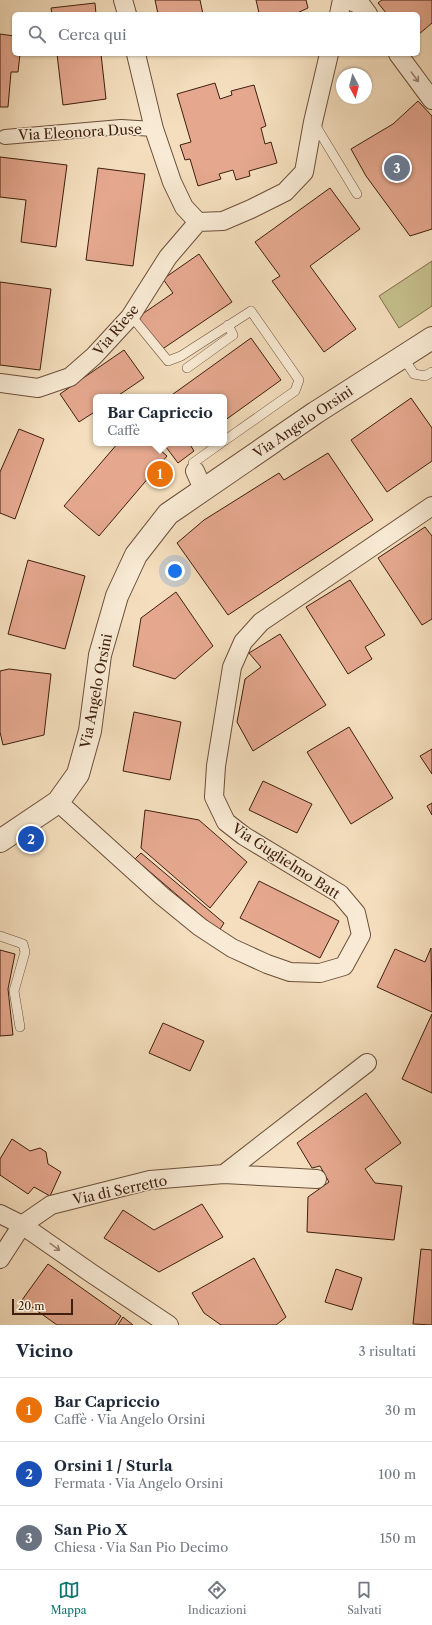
<!DOCTYPE html>
<html lang="it">
<head>
<meta charset="utf-8">
<style>
	:root { --surface:#fff; --page:#f2f2f3; --text:#1f2937; --muted:#747a83; --line:#e0e1e3; --accent:#0f766e }
	body { margin:0; font-family:"Libre Caslon Text",serif; background:var(--page); color:var(--text) }
	.compass { position:absolute; left:336px; top:68px; width:36px; height:36px; border-radius:50%; background:var(--surface); box-shadow:0 1px 3px #0004; rotate:173deg }
	.scale { position:absolute; left:12px; bottom:10px; width:61px; box-sizing:border-box; padding-left:4px; border:2px solid #3f1f0e; border-top:0; font-size:11px; line-height:14px; white-space:nowrap; color:#3f1f0e; -webkit-text-stroke:3px #f8ead4; paint-order:stroke }
	.you { position:absolute; left:175px; top:571px; width:14px; height:14px; margin:-10px; border:3px solid #fff; border-radius:50%; background:#1a73e8; box-shadow:0 0 0 6px #1a73e833 }
	.badge { display:grid; place-items:center; width:26px; height:26px; border-radius:50%; background:var(--accent); color:#fff; font-size:13px; font-weight:700 }
	.pin { position:absolute; translate:-50% -50%; border:2px solid #fff; box-shadow:0 1px 4px #0006 }
	.popup { position:absolute; left:93px; top:394px; width:134px; height:52px; box-sizing:border-box; display:grid; place-content:center; border-radius:6px; background:var(--surface); filter:drop-shadow(0 1px 3px #0005); font-size:13px; white-space:nowrap; color:var(--muted) }
	.popup b { font-size:15px; color:var(--text) }
	.popup::after { content:''; position:absolute; left:50%; top:100%; margin-left:-8px; border:8px solid transparent; border-top-color:var(--surface) }
	.list { margin:0; padding:0; list-style:none }
	h2 { display:flex; justify-content:space-between; align-items:center; height:52px; margin:0; padding:0 16px; font-size:17px }
	h2 small { font-size:13px; font-weight:400; color:var(--muted) }
	.list li { display:grid; grid-template-columns:26px 1fr auto; gap:12px; align-items:center; box-sizing:border-box; height:64px; padding:0 16px; border-top:1px solid var(--line) }
	.list b { display:block; font-size:15px; white-space:nowrap }
	.list p { margin:0; font-size:13px; white-space:nowrap; color:var(--muted) }
	.list em { font-size:13px; font-style:normal; color:var(--muted) }
	.icon { flex:none; width:22px; height:22px; fill:none; stroke:currentColor; stroke-width:2; stroke-linecap:round; stroke-linejoin:round }
	.map { position:relative; flex:none; width:432px; height:1325px; overflow:hidden }
	.search { position:absolute; background:var(--surface); box-shadow:0 1px 3px #0004; left:12px; right:12px; top:12px; height:44px; display:flex; align-items:center; gap:10px; box-sizing:border-box; padding:0 14px; border-radius:6px; color:var(--muted); font-size:15px }
	.sheet { height:244px; background:var(--surface) }
	nav { display:flex; justify-content:space-around; align-items:center; box-sizing:border-box; height:56px; border-top:1px solid var(--line); background:var(--surface); font-size:11px; color:var(--muted) }
	nav a { display:grid; justify-items:center; gap:2px }
	nav .on { color:var(--accent) }
	.map>svg:first-child { display:block }
	.green { fill:#c4bf8c; stroke:#826f4d }
	.building { fill:#e5a88f; stroke:#3f1f0e }
	.lines { fill:none; stroke-linecap:round; stroke-linejoin:round }
	.service-casing { stroke:#6c4f3a; stroke-width:10 }
	.pedestrian-casing { stroke:#6c4f3a; stroke-width:16 }
	.minor-casing { stroke:#6c4f3a; stroke-width:20 }
	.tertiary-casing { stroke:#6c4f3a; stroke-width:24 }
	.service { stroke:#f8ead4; stroke-width:9 }
	.pedestrian { stroke:#f8ead4; stroke-width:14 }
	.minor { stroke:#f8ead4; stroke-width:18 }
	.tertiary { stroke:#f8ead4; stroke-width:22 }
	.oneway { stroke:#9c8471 }
	.labels { text-anchor:middle; dominant-baseline:central; stroke-width:3; stroke-linejoin:round; paint-order:stroke }
	.street-label { font-size:14px; fill:#3f1f0e; stroke:#f8ead4 }
</style>
</head>
<body>
<div class="map">
<svg width="432" height="1325" viewBox="0 0 432 1325">
	<rect width="100%" height="100%" fill="#f4debd"/>
	<filter id="stains"><feTurbulence type="fractalNoise" baseFrequency=".005" numOctaves="4"/><feColorMatrix values="0 0 0 0 .2 0 0 0 0 .09 0 0 0 0 .02 0 0 0 .5 -.17"/></filter>
	<radialGradient id="worn" r=".72"><stop offset=".6" stop-color="#630" stop-opacity="0"/><stop offset="1" stop-color="#630" stop-opacity=".3"/></radialGradient>
	<path class="green" d="M432 261V306L399 328 379 296Z"/>
	<path class="building" d="M155 0H200L203 14H158Z
		M256 0H306L308 8 295 14H255L259 13Z
		M382 0H432V23L418 35V14H387L378 3Z
		M95 3 96 14H52L51 8Z
		M0 34 14 36V54H20L18 72H11L8 107H0Z
		M57 54H101L106 99 63 105Z
		M215 83 220 99 232 95 231 91 254 85 266 126 261 128 265 144 271 142 277 163 249 171 250 176 236 180 233 170 219 174 221 179 198 186 190 159 185 160 180 145 191 142 177 94Z
		M418 101 432 116V229L410 236 366 176 351 149 393 124Z
		M0 157 67 165 56 247 21 242 26 200 0 197Z
		M98 168 145 174 133 266 86 260Z
		M330 188 360 229 310 266 356 329 324 352 272 281 280 276 255 242Z
		M199 254 232 302 161 350 138 317 173 293 163 279Z
		M0 282 51 289 40 370 0 365Z
		M251 338 281 380 224 421V397H169Z
		M124 350 144 378 116 397H96V411L79 422 60 394Z
		M411 398 432 428V461L387 492 351 440Z
		M19 429 44 439 15 519 0 513V472Z
		M118 443H152L167 456 99 536 64 506Z
		M163 443H189L194 451 178 463Z
		M328 453 373 520 228 615 177 543 204 520 279 473 284 480Z
		M425 527 432 536V619L422 625 378 558Z
		M28 560 85 576 65 649 8 634Z
		M350 580 385 635 365 647 372 659 348 674 306 607Z
		M176 592 213 646 175 679 133 666 141 618Z
		M280 634 326 705 253 751 237 722 245 679 261 667 249 653Z
		M9 669 51 674 44 735 3 745 0 732V671Z
		M134 712 181 722 170 780 123 771Z
		M349 727 393 798 351 824 307 752Z
		M432 749V774L420 756Z
		M263 781 312 804 297 833 249 810Z
		M432 803V815L427 806Z
		M145 810 199 820 247 862 210 908 141 848Z
		M141 853 224 923 219 931 135 859Z
		M259 881 339 921 320 958 240 918Z
		M431 948 432 1012 377 987 395 949 425 962Z
		M0 950 15 954 8 989 13 1035 0 1036Z
		M432 1014V1093L402 1079Z
		M163 1023 204 1041 190 1071 149 1053Z
		M366 1093 401 1143 365 1169 375 1183 402 1186 394 1240 307 1232 308 1197 329 1182 320 1166 312 1168 297 1143Z
		M12 1139 30 1151 40 1148 46 1152 48 1164 61 1172 50 1196 34 1187 28 1194 0 1175V1159Z
		M202 1204 223 1237 159 1272 104 1238 123 1210 154 1230Z
		M421 1249 432 1250V1325L413 1324Z
		M254 1258 286 1317 276 1325H221L204 1313 192 1293Z
		M48 1264 121 1316 115 1325H57L22 1300Z
		M336 1269 362 1278 352 1310 325 1302Z
		M123 1317 133 1325H118Z"/>
	<g class="lines">
		<g class="service-casing">
			<path id="service" d="M314 123 357 194
				M130 317 137 323 168 361 181 356 251 311 299 380 295 391 224 441
				M403 357 414 374 425 376 432 372
				M187 368 233 335 228 325
				M195 471 193 463 221 443
				M0 936 23 944 25 952 14 991 20 1027"/>
		</g>
		<g class="pedestrian-casing">
			<path id="pedestrian" d="M5 137 121 127 154 129"/>
		</g>
		<g class="minor-casing">
			<path id="minor" d="M123 0 127 14
				M349 0 362 6 368 14
				M339 14 342 0
				M136 54 154 129 172 182 184 207 198 222 223 221 251 209 285 192 304 172 313 122 329 54
				M398 54 432 100
				M0 383 38 388 70 377 94 356 130 317 168 257 198 222
				M195 471 203 489
				M58 802 162 896 200 927 232 948 267 964 290 972 320 973 344 966 361 935 356 913 340 894 244 836 226 822 214 797 216 766 232 667 243 642 261 622 432 506
				M224 1174 367 1063
				M0 1214 22 1225 91 1273 169 1325
				M0 1259 22 1225 51 1205 150 1180 224 1174 317 1179"/>
		</g>
		<g class="tertiary-casing">
			<path id="tertiary" d="M0 841 58 802 78 774 90 731 100 655 117 596 136 555 168 514 315 413 432 338"/>
		</g>
		<use href="#service" class="service"/>
		<use href="#pedestrian" class="pedestrian"/>
		<use href="#minor" class="minor"/>
		<use href="#tertiary" class="tertiary"/>
	</g>
	<defs><path id="oneway-shaft" d="M-6 0H5M1.5-3L5.5 0L1.5 3" fill="none" stroke-width="1.6" stroke-linecap="round" stroke-linejoin="round"/></defs>
	<g class="oneway">
		<use href="#oneway-shaft" transform="translate(415 77) rotate(53)"/>
		<use href="#oneway-shaft" transform="translate(55 1247) rotate(36)"/>
	</g>
	<g class="labels">
		<g class="street-label">
			<text transform="translate(80 132) rotate(-3)">Via Eleonora Duse</text>
			<text transform="translate(116 330) rotate(-50)">Via Riese</text>
			<text transform="translate(303 422) rotate(-34)">Via Angelo Orsini</text>
			<text transform="translate(96 691) rotate(-79)">Via Angelo Orsini</text>
			<text transform="translate(286 861) rotate(33)">Via Guglielmo Batt</text>
			<text transform="translate(120 1190) rotate(-12)">Via di Serretto</text>
		</g>
	</g>
	<rect width="100%" height="100%" filter="url(#stains)"/>
	<rect width="100%" height="100%" fill="url(#worn)"/>
</svg>
<svg class="compass" viewBox="-18 -18 36 36"><path d="M0-13l5 13h-10z" fill="#e53935"/><path d="M0 13l5-13h-10z" fill="#747a83"/></svg>
<div class="scale">20 m</div>
<div class="you"></div>
<div class="pin badge" style="left:160px;top:474px;background:#e8710a">1</div>
<div class="popup"><b>Bar Capriccio</b>Caffè</div>
<div class="pin badge" style="left:31px;top:839px;background:#1a4fb4">2</div>
<div class="pin badge" style="left:397px;top:168px;background:#6b7280">3</div>
<div class="search"><svg class="icon" aria-label="search" viewBox="0 0 24 24"><circle cx="10" cy="10" r="6"/><path d="M15 15l6 6"/></svg>Cerca qui</div>
</div>
<section class="sheet">
<h2>Vicino<small>3 risultati</small></h2>
<ul class="list">
<li><span class="badge" style="background:#e8710a">1</span><div><b>Bar Capriccio</b><p>Caffè · Via Angelo Orsini</p></div><em>30 m</em></li>
<li><span class="badge" style="background:#1a4fb4">2</span><div><b>Orsini 1 / Sturla</b><p>Fermata · Via Angelo Orsini</p></div><em>100 m</em></li>
<li><span class="badge" style="background:#6b7280">3</span><div><b>San Pio X</b><p>Chiesa · Via San Pio Decimo</p></div><em>150 m</em></li>
</ul>
</section>
<nav>
<a class="on"><svg class="icon" aria-label="map" viewBox="0 0 24 24"><path d="M3 6l6-2 6 2 6-2v14l-6 2-6-2-6 2zM9 4v14M15 6v14"/></svg>Mappa</a>
<a><svg class="icon" aria-label="directions" viewBox="0 0 24 24"><path d="M12 3l9 9-9 9-9-9zM9 14v-3h6M13 9l2 2-2 2"/></svg>Indicazioni</a>
<a><svg class="icon" aria-label="saved" viewBox="0 0 24 24"><path d="M7 4h10v16l-5-4-5 4z"/></svg>Salvati</a>
</nav>
</body>
</html>
